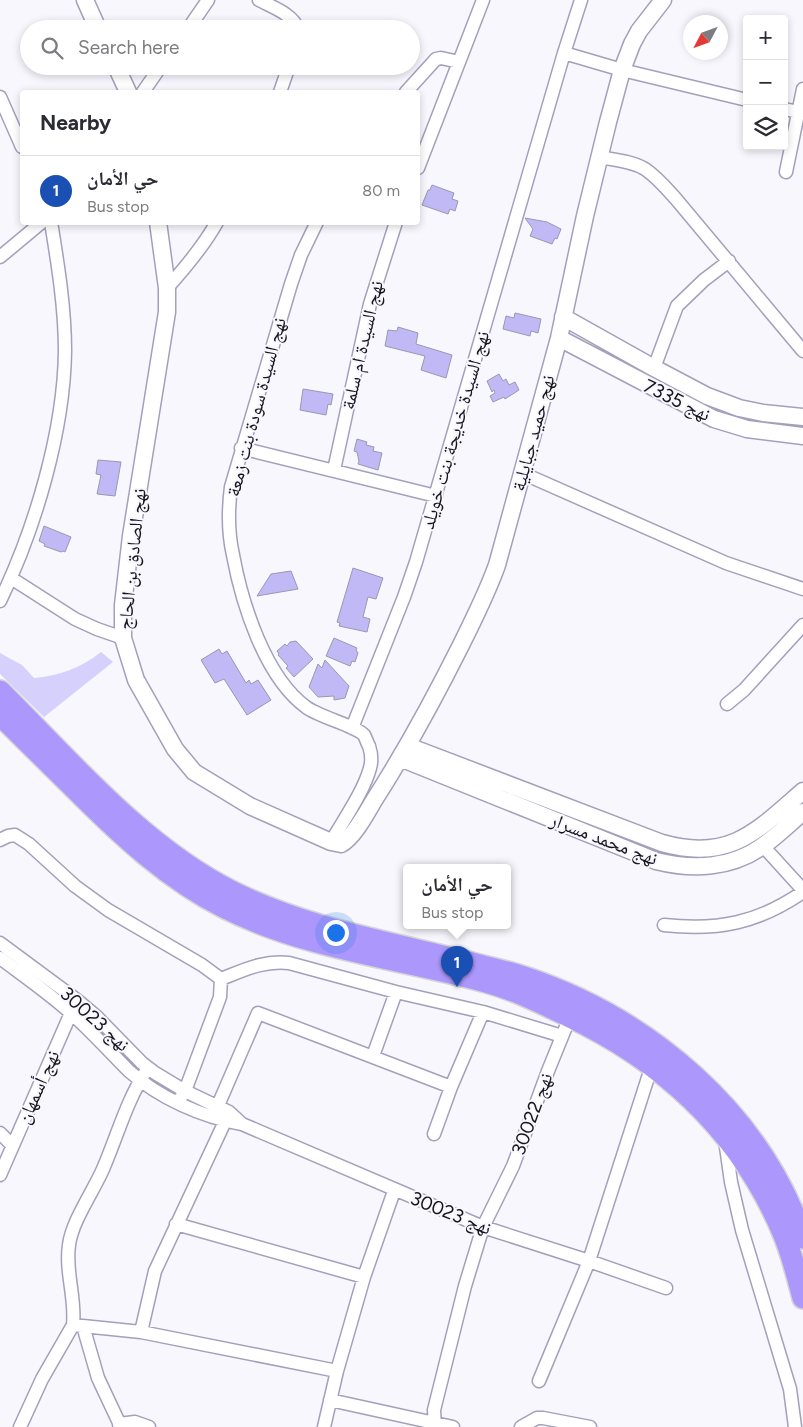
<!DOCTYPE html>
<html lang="en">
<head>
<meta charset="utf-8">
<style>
	:root { --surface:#fff; --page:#f2f2f3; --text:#2b2b33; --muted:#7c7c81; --line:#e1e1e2; --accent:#0b8043 }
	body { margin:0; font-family:Figtree,"Noto Naskh Arabic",sans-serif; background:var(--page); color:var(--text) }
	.controls { position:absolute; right:15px; top:15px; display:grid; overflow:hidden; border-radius:5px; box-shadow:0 2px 8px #0003 }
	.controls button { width:45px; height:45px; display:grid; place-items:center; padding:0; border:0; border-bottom:1px solid var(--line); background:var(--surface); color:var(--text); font:25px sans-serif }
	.compass { position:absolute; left:683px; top:15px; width:45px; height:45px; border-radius:50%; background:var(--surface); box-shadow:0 2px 8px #0003; rotate:229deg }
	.you { position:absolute; left:335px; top:932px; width:18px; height:18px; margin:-12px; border:4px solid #fff; border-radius:50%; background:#1a73e8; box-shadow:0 0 0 8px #1a73e833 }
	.badge { display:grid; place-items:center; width:32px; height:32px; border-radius:50%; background:var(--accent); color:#fff; font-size:16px; font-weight:700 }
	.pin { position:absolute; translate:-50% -41px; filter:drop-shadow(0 1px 2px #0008) }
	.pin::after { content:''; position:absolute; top:26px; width:18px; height:15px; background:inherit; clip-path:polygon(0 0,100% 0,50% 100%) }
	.popup { position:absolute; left:403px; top:864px; width:108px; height:65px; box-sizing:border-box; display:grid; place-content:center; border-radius:5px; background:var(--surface); filter:drop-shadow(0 1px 4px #0005); font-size:16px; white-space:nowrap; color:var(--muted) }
	.popup b { font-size:19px; color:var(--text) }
	.popup::after { content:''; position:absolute; left:50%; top:100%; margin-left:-10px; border:10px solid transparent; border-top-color:var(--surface) }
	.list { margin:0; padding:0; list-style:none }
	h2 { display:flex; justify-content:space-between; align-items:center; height:65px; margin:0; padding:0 20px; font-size:21px }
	h2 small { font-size:16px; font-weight:400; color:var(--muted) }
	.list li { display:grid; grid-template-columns:32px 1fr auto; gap:15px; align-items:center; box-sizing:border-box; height:70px; padding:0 20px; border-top:1px solid var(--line) }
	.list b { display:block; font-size:19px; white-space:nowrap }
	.list p { margin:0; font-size:16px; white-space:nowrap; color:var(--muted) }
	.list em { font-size:16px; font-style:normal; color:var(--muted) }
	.icon { flex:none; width:28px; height:28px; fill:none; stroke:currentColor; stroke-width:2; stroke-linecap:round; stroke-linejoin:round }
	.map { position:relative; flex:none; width:803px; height:1427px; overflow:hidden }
	.search { position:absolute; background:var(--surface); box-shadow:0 2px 8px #0003; left:20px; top:20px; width:400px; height:55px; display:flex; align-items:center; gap:12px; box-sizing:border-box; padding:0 18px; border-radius:28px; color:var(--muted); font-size:19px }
	.panel { position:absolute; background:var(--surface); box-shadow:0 2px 8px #0003; left:20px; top:90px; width:400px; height:135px; border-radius:5px }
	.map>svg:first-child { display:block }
	.green { fill:#d5d1fc }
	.building { fill:#c0b9f5; stroke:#9a97b2 }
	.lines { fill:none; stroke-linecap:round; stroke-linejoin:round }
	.minor-casing { stroke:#a3a0bc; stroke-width:15 }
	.tertiary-casing { stroke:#a3a0bc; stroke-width:19 }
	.trunk-casing { stroke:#d5d5d7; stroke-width:24 }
	.minor { stroke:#fff; stroke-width:12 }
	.tertiary { stroke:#fff; stroke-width:16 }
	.trunk { stroke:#ac98fc; stroke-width:21 }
	.labels { text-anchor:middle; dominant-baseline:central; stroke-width:4; stroke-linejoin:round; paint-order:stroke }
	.street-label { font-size:19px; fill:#16151f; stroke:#f7f7fd }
</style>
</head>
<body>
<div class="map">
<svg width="803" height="1427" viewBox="0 0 803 1427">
	<rect width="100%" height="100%" fill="#f7f7fd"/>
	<path class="green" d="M101 652 113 662 44 717 0 674V653L22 665 34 678C59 676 81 668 101 652Z"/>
	<path class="building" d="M432 185 454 193 452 199 458 201 455 211 450 209 448 214 422 205 428 190H430Z
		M525 218 547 222 561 229 557 239 555 238 552 244 530 236 533 229Z
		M515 313 541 319 538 333 531 331 530 336 503 329 506 316 514 318Z
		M398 327 418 333 416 344 452 355 446 378 421 370 425 356 385 346 388 330 397 331Z
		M499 374 503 381 506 379 509 385 515 382 519 390 505 399 504 397 493 402 490 396 495 393 494 390 492 392 487 381Z
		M303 389 333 394 331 405 328 404 326 415 300 410Z
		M357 439 367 442 366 445 374 447 373 451 382 453 378 470 358 464 359 461 357 452 354 451Z
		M98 460 121 462 115 496 97 494 101 475 96 474Z
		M44 526 71 537 65 552 63 551 61 552 44 546 45 544 39 541Z
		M353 568 383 578 376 599 368 597 363 617 370 619 367 632 339 626 340 623 337 622Z
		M291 571 298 589 257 596 271 574Z
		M334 638 357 648 356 650 358 653 355 662 352 661 350 666 326 656Z
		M296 641 313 659 294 677 286 668 288 666 278 655 279 654 277 651 285 644 287 646 290 642Z
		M219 649 222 654 227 651 246 683 249 680 251 684 258 680 271 700 247 715 224 679 215 683 201 660Z
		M325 660 349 686 345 698 334 700V696L318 697 309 687 318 664 322 668Z"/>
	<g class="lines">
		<g class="minor-casing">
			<path id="minor" d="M259 0C272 7 293 14 298 29
				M188 29 208 0
				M564 53 622 70 747 100
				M143 92 161 66
				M280 92 289 66
				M406 92 436 59 441 58 459 62
				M0 97 22 147
				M784 109 803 113
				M599 157C614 160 632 161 645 169 657 177 667 189 676 199L803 351
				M418 168 483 0
				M786 172 803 89
				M317 222 301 255 291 284 231 487C228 510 228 533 233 555 242 604 265 677 306 707 319 717 356 726 364 735 366 738 367 743 369 746 371 752 372 761 370 768 364 791 343 821 331 842
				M0 257 42 222
				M167 288C186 267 203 247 217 222
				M654 368 677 306 704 280 729 261
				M241 448 436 496
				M334 470 370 304 396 222
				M522 473 726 563 803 589
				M11 578 75 619 97 629 123 638
				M0 601C35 529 64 431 65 351 65 308 58 265 51 222
				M727 704 744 690 803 625
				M352 728 404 597 416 562 564 53 581 0
				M0 840 8 836 15 835 29 844 75 886 108 910 202 965 221 979 220 997 185 1091 178 1102
				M763 846 803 890
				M664 925C718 931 758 923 803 892
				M0 943 77 1000 96 1016 142 1063 155 1073 185 1091 229 1112 242 1124
				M0 958C24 976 50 994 72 1014 92 1032 110 1052 129 1071 159 1098 202 1117 242 1124L483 1227 589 1261 666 1288
				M221 979C244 970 264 960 289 963L396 992 483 1012 562 1036
				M373 1056 396 992
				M213 1117 258 1013 451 1087
				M0 1133 12 1145
				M434 1134 451 1087 483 1012
				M725 1140 731 1182 742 1230 790 1389 795 1427
				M0 1175 74 1006
				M176 1224 364 1277 394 1191
				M73 1325 141 1332 337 1371
				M83 1326 98 1378 121 1427
				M141 1332 155 1271 228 1115
				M539 1381 589 1261 652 1065
				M330 1400 453 1427
				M119 1424 135 1422 149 1427
				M20 1427 42 1379 73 1325C76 1298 65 1272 69 1245 72 1221 93 1192 103 1169 118 1134 127 1099 148 1068
				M324 1427 337 1371 364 1277
				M435 1427 434 1410 465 1286 483 1227 513 1166 548 1071 572 1012
				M521 1427 537 1418H543L590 1427"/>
		</g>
		<g class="tertiary-casing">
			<path id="tertiary" d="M85 0 98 29
				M116 66 128 92
				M158 222 167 288V312L131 536 123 605V638L136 680 175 749 194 772 250 806 331 842 341 844C353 838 366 814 373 802 405 752 434 699 461 645 474 619 487 593 497 565L559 338 585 216 608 122 622 70 632 44 639 31 663 0
				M563 317 654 368 707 396 739 408 763 413 803 417
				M559 338 714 419 747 429 803 436
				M408 746 662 843C729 862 756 832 803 791
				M400 758 656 861C692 870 732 869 764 845 778 835 790 823 803 812"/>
		</g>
		<g class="trunk-casing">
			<path id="trunk" d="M0 691C69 760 144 848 233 892 304 927 383 941 460 960 482 966 503 970 524 977 648 1018 760 1112 803 1238
				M0 715C26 741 52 766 78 792 122 836 168 879 225 908 307 949 398 958 486 982 515 990 541 1003 568 1016 665 1062 741 1133 783 1233 792 1254 797 1276 803 1298"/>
		</g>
		<use href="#minor" class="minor"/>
		<use href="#tertiary" class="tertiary"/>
		<use href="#trunk" class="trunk"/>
	</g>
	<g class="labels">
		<g class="street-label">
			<text transform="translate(362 345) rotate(-77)">نهج السيدة ام سلمة</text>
			<text transform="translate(677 400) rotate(26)">نهج 7335</text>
			<text transform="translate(256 407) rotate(-75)">نهج السيدة سودة بنت زمعة</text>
			<text transform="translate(455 430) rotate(-74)">نهج السيدة خديجة بنت خويلد</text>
			<text transform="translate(533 433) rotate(-75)">نهج حميد جبايلية</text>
			<text transform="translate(132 559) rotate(-84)">نهج الصادق بن الحاج</text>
			<text transform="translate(604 839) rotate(21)">نهج محمد مسرار</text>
			<text transform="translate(95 1019) rotate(42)">نهج 30023</text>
			<text transform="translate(38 1087) rotate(-66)">نهج أسمهان</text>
			<text transform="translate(532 1114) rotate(-70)">نهج 30022</text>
			<text transform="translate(451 1213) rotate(22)">نهج 30023</text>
		</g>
	</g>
</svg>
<div class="controls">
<button>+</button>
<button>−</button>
<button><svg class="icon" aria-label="layers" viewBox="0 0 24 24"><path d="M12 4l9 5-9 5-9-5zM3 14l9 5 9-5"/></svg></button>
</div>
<svg class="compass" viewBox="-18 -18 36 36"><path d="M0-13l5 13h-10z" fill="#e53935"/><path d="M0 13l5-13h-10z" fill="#7c7c81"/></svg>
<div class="you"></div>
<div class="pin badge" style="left:457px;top:987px;background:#1a4fb4">1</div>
<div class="popup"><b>حي الأمان</b>Bus stop</div>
<div class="search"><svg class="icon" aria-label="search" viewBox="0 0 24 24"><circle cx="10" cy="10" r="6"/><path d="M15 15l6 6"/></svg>Search here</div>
<section class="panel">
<h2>Nearby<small></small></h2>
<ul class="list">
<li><span class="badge" style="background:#1a4fb4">1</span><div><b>حي الأمان</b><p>Bus stop</p></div><em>80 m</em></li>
</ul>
</section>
</div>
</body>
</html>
